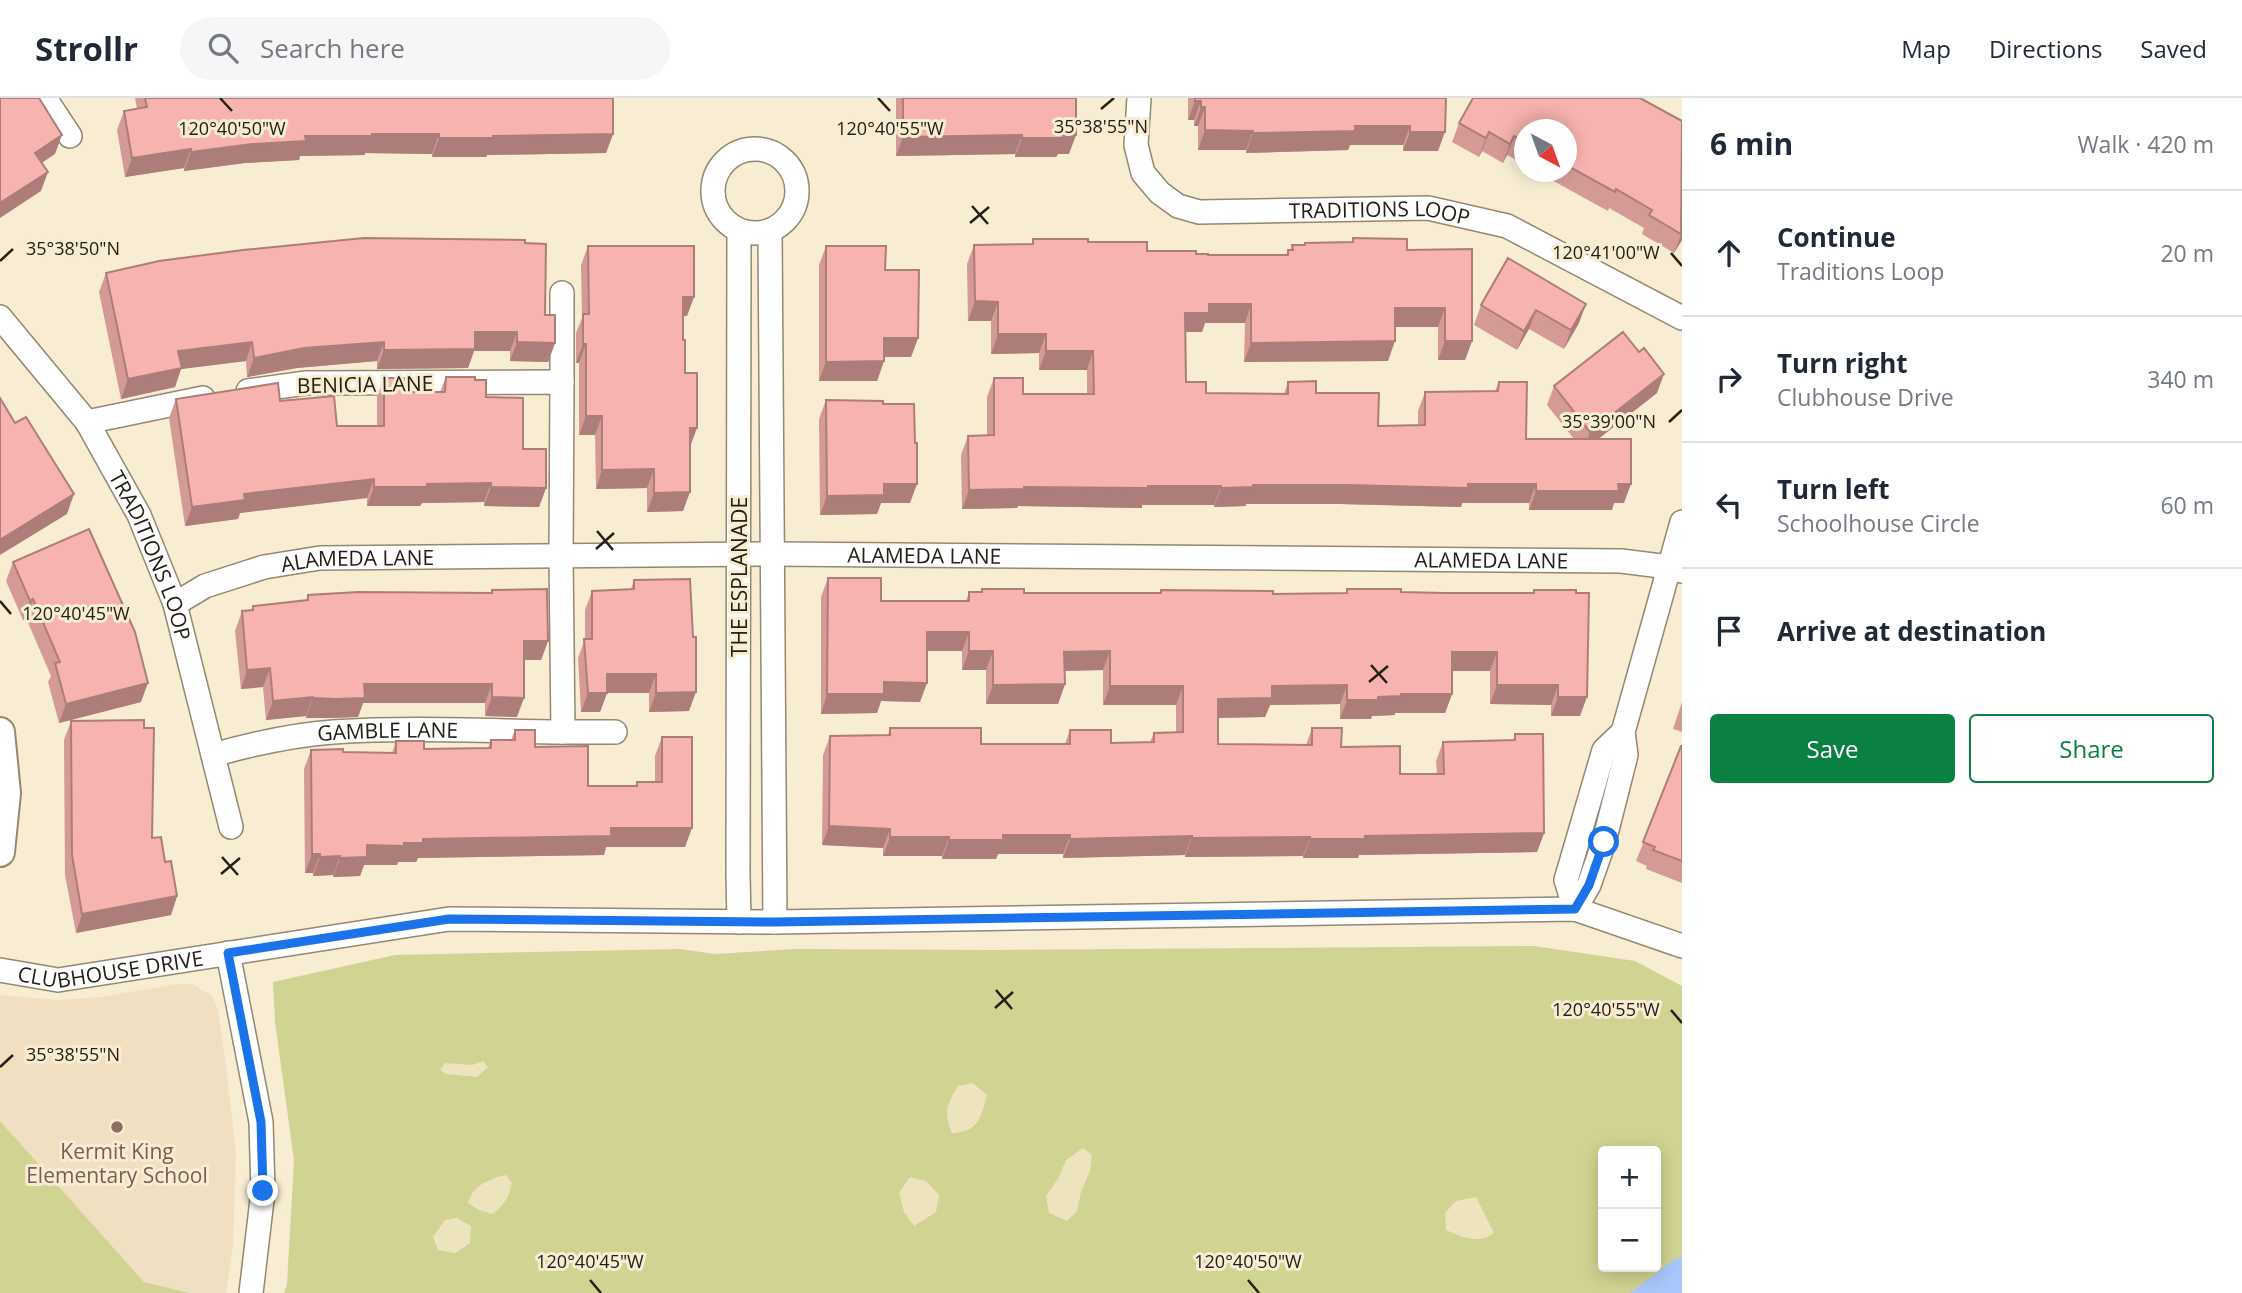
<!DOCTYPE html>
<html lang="en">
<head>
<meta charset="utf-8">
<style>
	:root { --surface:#fff; --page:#f6f6f7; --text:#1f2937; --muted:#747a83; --line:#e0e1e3; --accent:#0b8043 }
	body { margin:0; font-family:"Open Sans",sans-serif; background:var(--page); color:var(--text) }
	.controls { position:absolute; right:21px; bottom:21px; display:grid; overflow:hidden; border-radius:7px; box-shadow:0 4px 18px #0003 }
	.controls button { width:63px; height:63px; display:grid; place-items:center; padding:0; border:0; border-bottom:2px solid var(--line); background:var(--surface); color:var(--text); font:35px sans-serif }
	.compass { position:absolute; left:1514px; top:21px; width:63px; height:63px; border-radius:50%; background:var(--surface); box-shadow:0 4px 18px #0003; rotate:139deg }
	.stop { position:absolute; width:21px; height:21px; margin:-16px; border:5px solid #1a73e8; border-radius:50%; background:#fff }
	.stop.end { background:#1a73e8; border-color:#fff; box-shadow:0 2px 7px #0008 }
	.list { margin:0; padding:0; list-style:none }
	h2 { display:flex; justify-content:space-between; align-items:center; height:91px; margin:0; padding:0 28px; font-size:30px }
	h2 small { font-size:23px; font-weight:400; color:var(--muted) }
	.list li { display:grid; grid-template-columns:46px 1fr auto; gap:21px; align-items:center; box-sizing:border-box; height:126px; padding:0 28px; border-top:2px solid var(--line) }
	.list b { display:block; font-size:26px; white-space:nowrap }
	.list p { margin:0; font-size:23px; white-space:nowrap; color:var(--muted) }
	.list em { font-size:23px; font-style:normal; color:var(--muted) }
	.actions { display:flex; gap:14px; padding:21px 28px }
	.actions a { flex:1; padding:16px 0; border:2px solid var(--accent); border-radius:7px; text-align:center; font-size:24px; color:var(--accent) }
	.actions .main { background:var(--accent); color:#fff }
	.icon { flex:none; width:38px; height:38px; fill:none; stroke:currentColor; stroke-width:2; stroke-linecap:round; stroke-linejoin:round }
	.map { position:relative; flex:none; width:1682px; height:1195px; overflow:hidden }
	header { display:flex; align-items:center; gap:42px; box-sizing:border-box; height:98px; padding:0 35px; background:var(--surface); border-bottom:2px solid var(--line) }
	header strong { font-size:33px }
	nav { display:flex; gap:38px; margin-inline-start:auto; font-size:24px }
	.search { width:490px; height:63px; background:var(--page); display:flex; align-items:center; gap:18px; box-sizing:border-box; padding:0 24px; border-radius:38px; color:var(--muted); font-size:26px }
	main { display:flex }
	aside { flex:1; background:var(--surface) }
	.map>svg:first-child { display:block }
	.built { fill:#f0e0c1 }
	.green { fill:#d0d391; fill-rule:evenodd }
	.sand { fill:#ede4be }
	.water { fill:#a9c7fb }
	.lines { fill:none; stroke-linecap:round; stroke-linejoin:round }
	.minor-casing { stroke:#938871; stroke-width:26 }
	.tertiary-casing { stroke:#938871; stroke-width:32 }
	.minor { stroke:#fff; stroke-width:23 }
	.tertiary { stroke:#fff; stroke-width:28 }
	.wall { fill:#d49a96 }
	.shaded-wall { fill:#ad7d7a }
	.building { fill:#f7b3af; stroke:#ad7d7a; stroke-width:2 }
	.route { stroke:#1a73e8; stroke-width:9 }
	.ticks { fill:none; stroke:#242017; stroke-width:2.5 }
	.education-dot { fill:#8d6e63; stroke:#f8ecd2; stroke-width:2.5 }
	.labels { text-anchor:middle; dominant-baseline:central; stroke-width:6; stroke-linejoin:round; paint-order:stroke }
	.street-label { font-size:21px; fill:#242017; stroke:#f8ecd2 }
	.education-label { font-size:21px; fill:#785e54; stroke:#f8ecd2 }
	.ticks-label { font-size:18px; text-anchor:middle; fill:#242017; stroke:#f8ecd2; stroke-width:6; stroke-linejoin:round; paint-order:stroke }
</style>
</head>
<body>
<header>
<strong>Strollr</strong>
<div class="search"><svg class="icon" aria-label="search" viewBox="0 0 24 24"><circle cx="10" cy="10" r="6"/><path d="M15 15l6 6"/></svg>Search here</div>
<nav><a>Map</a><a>Directions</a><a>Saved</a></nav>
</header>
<main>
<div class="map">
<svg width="1682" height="1195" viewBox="0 0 1682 1195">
	<rect width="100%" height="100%" fill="#f8ecd2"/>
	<path class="built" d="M178 886H192L212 898 218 912 225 960 236 1054 233 1148 226 1195H0V897L59 902 100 899Z"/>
	<path class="green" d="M1534 848 1635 863 1682 888V1195H284L287 1186 294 1062 275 924 273 884 395 857 680 851 715 856 794 851 995 852ZM1603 1053H1656V1169H1603Z
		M0 1023 144 1184 189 1195H0Z"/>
	<path class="sand" d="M483 963 488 969 477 979 446 976 440 972 445 965 472 967Z
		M973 985 987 997C981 1019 979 1034 952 1035 943 1015 947 1006 958 988Z
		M1083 1050 1092 1057 1090 1073 1081 1094 1077 1113 1067 1123 1049 1115 1046 1098 1058 1081 1066 1062Z
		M506 1077 512 1085C509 1099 504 1108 492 1116L479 1112 468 1105C473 1087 489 1081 506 1077Z
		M910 1079 926 1083 939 1097 936 1114 914 1128 904 1114 899 1095Z
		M1476 1099 1494 1135C1477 1147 1463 1139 1446 1132L1445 1115 1456 1103Z
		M457 1120 471 1128 470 1145 455 1155 438 1152 433 1139 445 1122Z"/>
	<path class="water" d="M1682 1159V1195H1630L1675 1161Z"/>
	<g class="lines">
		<g class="minor-casing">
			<g id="minor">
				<path d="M45 0 70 38"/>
				<path id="s1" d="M1139 0 1136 47 1143 75 1160 95 1178 108 1199 114 1428 110 1507 128 1682 220"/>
				<circle cx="755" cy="93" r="42"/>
				<path d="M739 133 738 777 739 824"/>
				<path d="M770 133 775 824"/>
				<path id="s2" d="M0 219 87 324 139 417 175 506 231 729"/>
				<path d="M562 284V195"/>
				<path d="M87 324 203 300"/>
				<path id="s3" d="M175 506 205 488 264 469 320 460 773 456 1621 463 1669 469 1682 473"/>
				<path d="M563 634H615"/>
				<path id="s4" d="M213 657C252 646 292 637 333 634 410 629 487 633 563 634L561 459 562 284 306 285 248 293"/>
				<path d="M1575 811 1589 787 1604 744 1626 657 1623 634 1682 424"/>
				<path d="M1575 811 1566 782 1604 652 1623 634"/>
				<path d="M228 855 261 1024 263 1093 251 1195"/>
				<path id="s5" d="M0 872 58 882 449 821 775 824 1575 811 1682 848"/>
			</g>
		</g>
		<g class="tertiary-casing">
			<path id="tertiary" d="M0 634 6 695 0 754"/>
		</g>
		<use href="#minor" class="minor"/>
		<use href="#tertiary" class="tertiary"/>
	</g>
	<path class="wall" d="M135 0H613V36L606 55 487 57 486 59H432V56L365 55V57L300 58 299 62 245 65 184 73V70L125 79 117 32 124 13 137 10Z
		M896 0H1076L1069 56H1058L1056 59H1015V56L896 58Z
		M1188 0H1446L1438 53H1403V47H1350L1348 52 1246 55V52H1198V28H1194V22H1188Z
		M1682 23V142L1674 155 1642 136 1644 130 1609 110 1608 113 1537 74H1566V32H1524V66L1507 57 1503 65 1482 53 1479 59 1452 44 1459 25Z
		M1353 140 1407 152 1472 243 1465 262H1438V229H1395L1388 263 1244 264 1245 225H1205L1202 234H1185L1186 284 1206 295 1284 296 1288 284 1316 295 1378 328 1418 327V313L1425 294 1495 293 1499 284 1526 341H1574L1547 307 1554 288 1657 295 1598 341 1624 405H1614L1612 412H1529V405H1462L1461 409 1340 406H1246V408L1214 409V407H1142V410L1018 408 1017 410 962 411 961 357 968 338 987 337V299L994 280 1023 296H1087V272H1039V255L991 256V223H968L967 166 974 147 1032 146 1033 141 1088 144 1147 153 1208 157H1286L1288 152H1291L1292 147H1304L1305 145 1352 144Z
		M525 145 545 217 555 245 548 264 510 263V253H474L468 270 377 271V263L297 270 247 279 246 263 181 271 175 289 121 301 99 194 106 175Z
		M588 148 687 218H683V242L690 349 683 413 647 414V390L596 391 595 337H579V265H576V235L582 220 581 167Z
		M826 148 885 172 918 240 911 259H884V263L877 283H819V167Z
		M1508 160 1579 225 1564 251 1529 231 1517 252 1474 227 1481 207Z
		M446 279 475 282 486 299 523 351 546 390 539 409 484 408V404L422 405 420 408H367V400L240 415 238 421 185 428 169 320 176 301 280 303 337 328H377V299L384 280 404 294H440Z
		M826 302 883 306 910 405H881L877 416 820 417 819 321Z
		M13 464 141 604 59 625 48 584 51 578 26 520 23 522 6 483Z
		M828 480 881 503H966L969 494H981L982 491 1024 495H1160L1161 492 1273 496 1346 495 1347 491 1401 494 1444 495H1533L1534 492 1580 618H1551V607L1490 606V573H1452V596L1445 615H1395V617L1372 618 1371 621H1340V606L1270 607 1265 619 1218 620V646L1306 647 1312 630 1341 649 1400 676H1437L1436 663 1443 644 1513 642 1515 636 1544 735 1537 754 1359 757 1358 760H1303V758L1185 759V757L1063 760V756H998L996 761H942V758H883V750L822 747 823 657 830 638 888 637 890 630 981 646H1065L1070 632 1111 645 1150 644 1154 635 1176 634V607H1103V572L1064 573 1065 586 1058 606H986V572H962V553H927L920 604 881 603 877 615 821 616V499Z
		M634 482 689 613 649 614V595H607L600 614H581L578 560 585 541V512L592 493 631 491Z
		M492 492 548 543 541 562H524L517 619 485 618V605H363L358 619 329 620H306V618L266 622 263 589 241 591 235 533 242 513 251 512 253 508 306 502 308 497 490 495Z
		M1682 604V634L1673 631Z
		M71 623 152 740 177 798 171 817 76 835 65 777 64 642Z
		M515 632 588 688H635L637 684H655V658L662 639 685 749H606L604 757 418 760 416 764H398L397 767H364L360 778 333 779V777L313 778V775H305L304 671 311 652 343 654 392 655 396 643 424 651 488 650 491 642H511Z
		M1682 648V785L1646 771 1647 768 1636 763Z"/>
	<path class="shaded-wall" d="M1195 3H1201L1194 22H1188Z
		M1201 9H1205L1198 28H1194Z
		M1355 28H1410L1403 47H1350L1348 52 1246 55 1253 35Z
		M1205 32 1253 33 1246 52H1198Z
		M1410 34H1445L1438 53H1403Z
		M1489 34 1482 53 1479 59 1486 40Z
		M372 36H439L432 56 365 55V57L300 58 299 62 245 65 184 73 191 54 305 38Z
		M613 36 606 55 487 57 486 59H432L439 40Z
		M1063 36 1076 37 1069 56H1058L1056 59H1015L1022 40Z
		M62 37 55 56 28 74 35 55Z
		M1022 37 1015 56 896 58 903 39Z
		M1514 38 1507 57 1503 65 1510 46Z
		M191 51 184 70 125 79 132 60Z
		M48 74 41 93 0 120V105Z
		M1682 134V142L1674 155Z
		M683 199H694L687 218H676Z
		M975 203 998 204 991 223H968Z
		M1209 206H1251L1245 225H1205L1202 234H1178L1185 215Z
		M1586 206 1579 225 1564 251 1571 232Z
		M1395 210H1445L1438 229H1388Z
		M1536 212 1529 231 1517 252 1524 233Z
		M475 234H517L510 253H474L468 270 377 271 384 252Z
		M998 236H1046L1039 255 991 256Z
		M884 240H918L911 259H877Z
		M1395 243 1388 263 1244 264 1251 245Z
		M1445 243H1472L1465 262H1438Z
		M252 244 246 263 181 271 175 289 121 301 128 281 178 253Z
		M384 244 377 263 297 270 247 279 254 260 304 250Z
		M517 244 555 245 548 264 510 263Z
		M583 246H586L579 265H576Z
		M1046 253H1093L1087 272H1039Z
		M884 263 877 283H819L826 264Z
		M1664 276 1657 295 1583 353 1590 334Z
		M586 318H602L595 337H579Z
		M690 330H697L690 349Z
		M654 371 647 390 596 391 602 372Z
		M374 381 367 400 240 415 238 421 185 428 192 409 244 396Z
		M491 385 484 404 422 405 420 408H367L374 389 427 386Z
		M884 386H917L910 405H881L877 416 820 417 827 398Z
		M1536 386 1529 405H1462L1461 409 1340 406H1246V408L1214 409 1221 390 1253 387Z
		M1618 386H1631L1624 405H1614L1612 412H1529L1536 393Z
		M1221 388 1214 407H1142V410L1018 408 1017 410 962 411 969 392 1024 389Z
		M491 389 546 390 539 409 484 408Z
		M690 394 683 413 647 414 654 395Z
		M74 396 67 416 0 457V442Z
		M33 501 26 520 23 522 30 503Z
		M927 534H969L962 553H920Z
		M524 543H548L541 562H517Z
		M969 553H993L986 572H962Z
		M1110 553 1103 572 1057 573 1064 554Z
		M1452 554H1497L1490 573H1445Z
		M270 570 263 589 241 591 247 572Z
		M607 576H656L649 595H607L600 614H581L588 595Z
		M884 584 927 585 920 604 881 603 877 615 821 616 827 596Z
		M148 585 141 604 59 625 66 606Z
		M433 585 492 586 485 605H363L358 619 329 620H306L313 600 364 586Z
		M1065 586 1058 606H986L993 587Z
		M1347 587 1340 606 1270 607 1265 619 1211 620 1218 601 1272 588Z
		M1497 587H1558L1551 607 1490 606Z
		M1110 588H1183L1176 607H1103Z
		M696 594 689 613 649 614 656 595Z
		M1401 596H1452L1445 615H1395V617L1372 618 1371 621H1340L1347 602Z
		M313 599 306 618 266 622 273 603Z
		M492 599 524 600 517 619 485 618Z
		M1558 599H1587L1580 618H1551Z
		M829 728 890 731 883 750 822 747Z
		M611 730H692L685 749H606L604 757 418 760 416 764H398L397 767H364L360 778 333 779 340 760 367 747 404 745 423 741Z
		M1544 735 1537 754 1359 757 1358 760H1303L1310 741 1365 738Z
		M1003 737H1070L1063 756H998L996 761H942L949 742Z
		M1192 738 1185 757 1063 760 1070 741Z
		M890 739H949L942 758H883Z
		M1310 739 1303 758 1185 759 1192 740Z
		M312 756H320L313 775H305Z
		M340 758 333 777 313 778 320 759Z
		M177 798 171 817 76 835 82 816Z"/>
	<path class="building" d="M0 0H39L62 37 35 55 48 74 0 105Z
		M145 0H613V36L493 38V40H439V36H372V38H305L306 43 252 46 191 54V51L132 60 124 13 147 9Z
		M903 0H1076V37L1063 36V40H1022V37L903 39Z
		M1195 0H1446L1445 34H1410V28H1355V33L1253 35V33L1205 32V9H1201V3H1195Z
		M1473 0H1640L1682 23 1681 136 1649 117 1652 112 1616 91 1615 94 1566 67V32H1524V44L1514 38 1510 46 1489 34 1486 40 1459 25Z
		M364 140 525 142V145L546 146 545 217H555V245L517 244V234H475V251L384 252V244L304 250 254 260 252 244 178 253 182 270 128 281 106 175 159 163 243 152Z
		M1353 140 1407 141V152L1472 151V243H1445V210H1395V243L1251 245V206H1209V215H1185L1186 284H1206V295L1288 296V284L1316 283V295H1379L1378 328 1425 327V294L1498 293 1499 284H1527L1526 341H1631V386H1618L1619 393H1536V386H1468V390L1347 387H1253V389L1221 390V388H1148V390L1024 389V391L969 392 968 338 994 337V280H1023V296H1094L1093 253H1046V236H998V204L975 203 974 147 1033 146V141H1088V144H1147V153H1196V156H1208V157H1288V152H1293L1292 147H1305V145L1353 144Z
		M588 148H694V199H683V242H685V275H697V330H690V394L654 395V371L602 372V318H586V246H583V216H589Z
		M826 148H886L885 172H919L918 240H884V263L826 264Z
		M1508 160 1586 206 1571 232 1536 212 1524 233 1481 207Z
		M1623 234 1639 254 1644 250 1664 276 1590 334 1554 288Z
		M446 279H475V282H486V299L523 300V351H546V390L491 389V385L427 386V389H374V381L244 396 245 402 192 409 176 301 278 285 280 303 334 298 337 328H384V280H404V294H445Z
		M0 300 15 325 26 319 74 396 0 442Z
		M826 302 883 303V306H914L915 345H917V386H884V397L827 398Z
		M89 431 135 534 148 585 66 606 55 565 60 564 33 501 30 503 13 464Z
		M828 480H881V503H969V494H982V491H1024V495H1161V492L1273 493V496L1347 495V491H1401V494L1444 495H1534V492H1576V495H1589L1587 599H1558V587H1497V554H1452V596H1401V598L1378 599V602H1347V587L1272 588V600L1218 601V646L1312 647V630H1342L1341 649 1400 648V676H1444L1443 644 1515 642V636H1543L1544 735 1365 738V741H1310V739L1192 740V738L1070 741V737H1003V742H949V739H890V731L829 728 830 638 890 637V630H981V646H1070V632H1111V645L1154 644V635L1183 634V588H1110V553L1064 554 1065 586 993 587V553H969V534H927V585L884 584V596H827Z
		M690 481 693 539H696V594L656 595V576H607V595H588L584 541H592V493L634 491V482Z
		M547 491 548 543H524V600L492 599V586H364L365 600 336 601 313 600V599L273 603 270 570 247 572 242 513 253 512V508L308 502V497L358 494 492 495V492Z
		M144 622V630H154L152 740 161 739 165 764 171 763 177 798 82 816 72 757 71 623Z
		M515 632H535V649L588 648V688H637V684H662V639H692V730H611V738L423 741V745H404V748L367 747V759L340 760V758L320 759V756H312L311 652 343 651V654L396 655V643H424V651L491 650V642H515Z
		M1681 648H1682V763L1653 752 1655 749 1643 744Z"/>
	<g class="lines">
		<path class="route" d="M263 1093 261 1024 228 855 449 821 775 824 1575 811 1589 787 1604 744"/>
	</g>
	<path class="ticks" d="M220 0 232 13M878 0 890 13M1101 11 1114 0M972 108 988 126M970 125 989 109M1671 155 1682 168M0 163 13 151M1669 324 1682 312M597 433 613 452M596 451 614 435M0 503 11 516M1371 567 1387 585M1369 584 1388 568M222 759 238 777M221 776 240 760M996 892 1012 911M995 910 1013 894M1671 912 1682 925M0 969 13 957M590 1182 601 1195M1248 1182 1259 1195"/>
	<circle class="education-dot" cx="117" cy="1029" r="7"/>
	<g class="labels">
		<g class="street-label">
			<text stroke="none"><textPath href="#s1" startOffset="327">TRADITIONS LOOP</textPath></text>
			<text transform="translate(365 286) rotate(-1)">BENICIA LANE</text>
			<text stroke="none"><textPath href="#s3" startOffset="758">ALAMEDA LANE</textPath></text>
			<text stroke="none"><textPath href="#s2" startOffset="285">TRADITIONS LOOP</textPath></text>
			<text stroke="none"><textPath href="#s3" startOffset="1325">ALAMEDA LANE</textPath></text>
			<text stroke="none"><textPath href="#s3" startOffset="191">ALAMEDA LANE</textPath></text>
			<text transform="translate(739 479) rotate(-90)">THE ESPLANADE</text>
			<text stroke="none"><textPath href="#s4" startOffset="177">GAMBLE LANE</textPath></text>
			<text stroke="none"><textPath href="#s5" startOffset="112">CLUBHOUSE DRIVE</textPath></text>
		</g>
		<g class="education-label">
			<text x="117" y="1053">Kermit King<tspan x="117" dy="24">Elementary School</tspan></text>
		</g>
	</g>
	<g class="ticks-label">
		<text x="1101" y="35">35°38'55"N</text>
		<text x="232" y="37">120°40'50"W</text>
		<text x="890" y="37">120°40'55"W</text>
		<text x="73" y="157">35°38'50"N</text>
		<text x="1606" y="161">120°41'00"W</text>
		<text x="1609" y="330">35°39'00"N</text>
		<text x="76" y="522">120°40'45"W</text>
		<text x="1606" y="918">120°40'55"W</text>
		<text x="73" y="963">35°38'55"N</text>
		<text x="590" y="1170">120°40'45"W</text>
		<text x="1248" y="1170">120°40'50"W</text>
	</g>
</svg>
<div class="controls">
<button>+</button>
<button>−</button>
</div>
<svg class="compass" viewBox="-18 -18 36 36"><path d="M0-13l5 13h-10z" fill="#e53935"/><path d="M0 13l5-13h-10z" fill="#747a83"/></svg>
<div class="stop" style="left:1604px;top:744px"></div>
<div class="stop end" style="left:263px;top:1093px"></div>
</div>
<aside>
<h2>6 min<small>Walk · 420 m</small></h2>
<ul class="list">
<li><svg class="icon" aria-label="ahead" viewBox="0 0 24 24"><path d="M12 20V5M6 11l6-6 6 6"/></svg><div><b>Continue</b><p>Traditions Loop</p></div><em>20 m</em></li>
<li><svg class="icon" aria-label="right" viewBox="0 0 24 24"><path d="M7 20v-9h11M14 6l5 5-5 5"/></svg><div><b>Turn right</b><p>Clubhouse Drive</p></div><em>340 m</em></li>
<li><svg class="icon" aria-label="left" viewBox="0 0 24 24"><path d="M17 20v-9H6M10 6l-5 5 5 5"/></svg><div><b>Turn left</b><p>Schoolhouse Circle</p></div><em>60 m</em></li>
<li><svg class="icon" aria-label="arrive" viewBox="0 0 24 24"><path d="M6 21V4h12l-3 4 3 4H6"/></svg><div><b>Arrive at destination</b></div></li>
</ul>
<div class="actions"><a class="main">Save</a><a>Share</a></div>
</aside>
</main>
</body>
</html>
